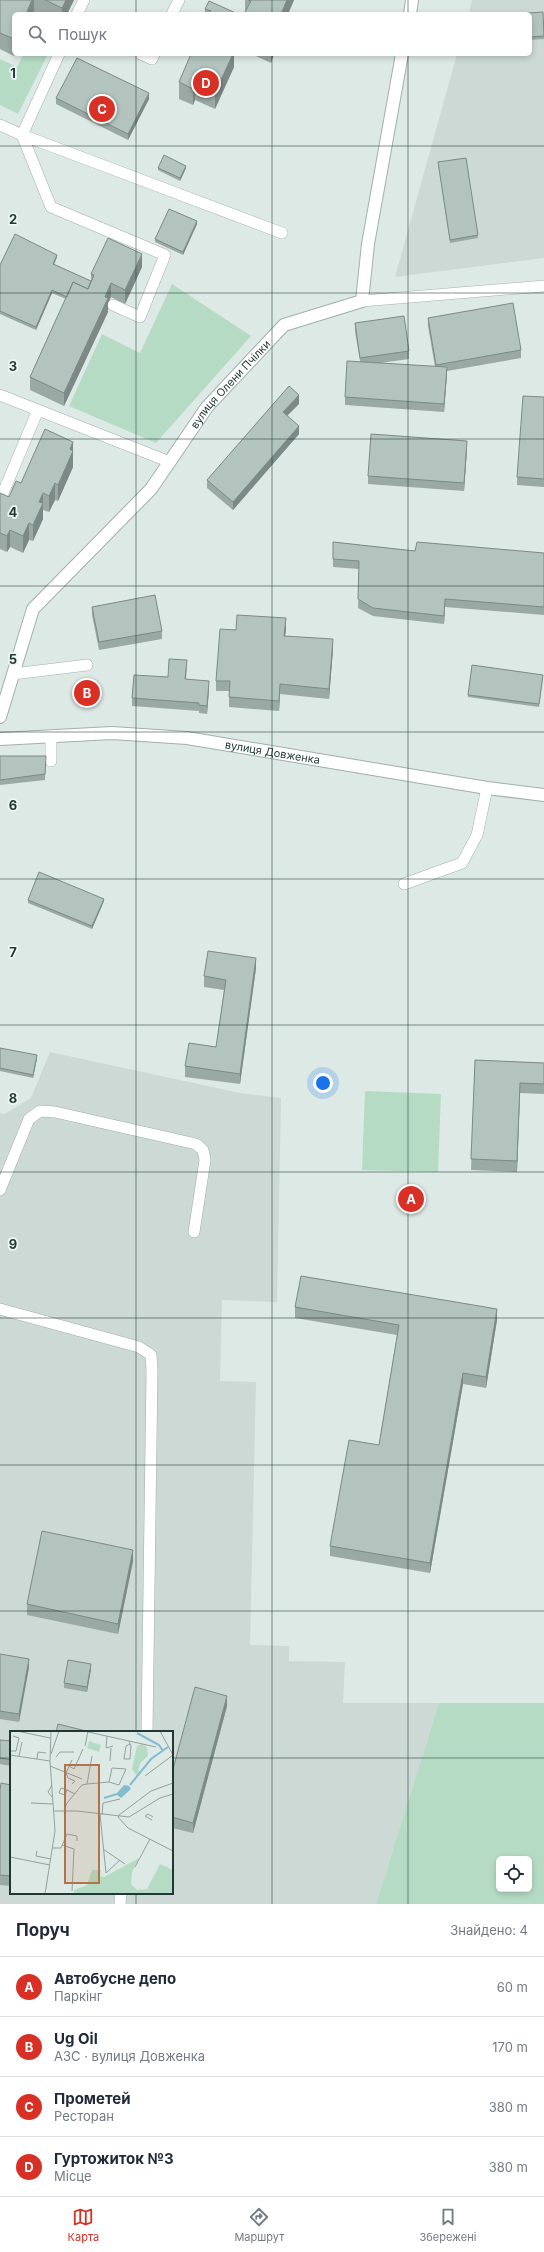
<!DOCTYPE html>
<html lang="uk">
<head>
<meta charset="utf-8">
<style>
	:root { --surface:#fff; --page:#f2f2f3; --text:#1f2937; --muted:#747a83; --line:#e0e1e3; --accent:#d93025 }
	body { margin:0; font-family:Inter,sans-serif; background:var(--page); color:var(--text) }
	.controls { position:absolute; right:12px; bottom:12px; display:grid; overflow:hidden; border-radius:6px; box-shadow:0 2px 6px #0003 }
	.controls button { width:36px; height:36px; display:grid; place-items:center; padding:0; border:0; border-bottom:1px solid var(--line); background:var(--surface); color:var(--text); font:20px sans-serif }
	.you { position:absolute; left:323px; top:1083px; width:14px; height:14px; margin:-10px; border:3px solid #fff; border-radius:50%; background:#1a73e8; box-shadow:0 0 0 6px #1a73e833 }
	.badge { display:grid; place-items:center; width:26px; height:26px; border-radius:50%; background:var(--accent); color:#fff; font-size:13px; font-weight:700 }
	.pin { position:absolute; translate:-50% -50%; border:2px solid #fff; box-shadow:0 1px 4px #0006 }
	.list { margin:0; padding:0; list-style:none }
	h2 { display:flex; justify-content:space-between; align-items:center; height:52px; margin:0; padding:0 16px; font-size:17px }
	h2 small { font-size:13px; font-weight:400; color:var(--muted) }
	.list li { display:grid; grid-template-columns:26px 1fr auto; gap:12px; align-items:center; box-sizing:border-box; height:60px; padding:0 16px; border-top:1px solid var(--line) }
	.list b { display:block; font-size:15px; white-space:nowrap }
	.list p { margin:0; font-size:13px; white-space:nowrap; color:var(--muted) }
	.list em { font-size:13px; font-style:normal; color:var(--muted) }
	.icon { flex:none; width:22px; height:22px; fill:none; stroke:currentColor; stroke-width:2; stroke-linecap:round; stroke-linejoin:round }
	.map { position:relative; flex:none; width:544px; height:1904px; overflow:hidden }
	.search { position:absolute; background:var(--surface); box-shadow:0 2px 6px #0003; left:12px; right:12px; top:12px; height:44px; display:flex; align-items:center; gap:10px; box-sizing:border-box; padding:0 14px; border-radius:6px; color:var(--muted); font-size:15px }
	.sheet { height:292px; background:var(--surface) }
	nav { display:flex; justify-content:space-around; align-items:center; box-sizing:border-box; height:56px; border-top:1px solid var(--line); background:var(--surface); font-size:11px; color:var(--muted) }
	nav a { display:grid; justify-items:center; gap:2px }
	nav .on { color:var(--accent) }
	.map>svg:first-child { display:block }
	.built { fill:#ccd9d4; fill-rule:evenodd }
	.green { fill:#b6dbc4; fill-rule:evenodd }
	.lines { fill:none; stroke-linecap:round; stroke-linejoin:round }
	.service-casing { stroke:#a0b0ac; stroke-width:12 }
	.minor-casing { stroke:#a0b0ac; stroke-width:14 }
	.tertiary-casing { stroke:#a0b0ac; stroke-width:14 }
	.service { stroke:#fff; stroke-width:11 }
	.minor { stroke:#fff; stroke-width:12 }
	.tertiary { stroke:#fff; stroke-width:12 }
	.wall { fill:#9aa9a4 }
	.shaded-wall { fill:#7d8986 }
	.building { fill:#b3c4bf; stroke:#7d8986 }
	.grid { fill:none; stroke:#1f3834; stroke-width:1; stroke-opacity:0.55 }
	.labels { text-anchor:middle; dominant-baseline:central; stroke-width:3.5; stroke-linejoin:round; paint-order:stroke }
	.street-label { font-size:11px; fill:#1f3834; stroke:#eef6f3 }
	.inset-river { fill:none; stroke:#85bbcf; stroke-width:2 }
	.inset-road { fill:none; stroke:#91a29e; stroke-width:1 }
	.view { fill:#b2734a; fill-opacity:0.15; stroke:#b2734a; stroke-width:2 }
	.inset-edge { fill:none; stroke:#1f3834; stroke-width:2 }
	.grid-label { font-size:13px; text-anchor:middle; font-weight:bold; fill:#1f3834; stroke:#eef6f3; stroke-width:3.5; stroke-linejoin:round; paint-order:stroke }
</style>
</head>
<body>
<div class="map">
<svg width="544" height="1904" viewBox="0 0 544 1904">
	<rect width="100%" height="100%" fill="#dde9e5"/>
	<path class="built" d="M472 0H544V258L395 277 457 54H530V14H469Z
		M50 1052 240 1093 281 1098 277 1302 222 1300 220 1381 256 1382 250 1645 289 1646V1661L345 1662 343 1703H439L376 1904H0V1113L5 1114 31 1098ZM11 1732H172V1893H11Z"/>
	<path class="green" d="M24 54H48L18 114 0 105V59L17 67Z
		M172 284 251 336 156 443 69 406 102 334 140 353Z
		M365 1091 441 1094 438 1172 362 1170Z
		M439 1703H544V1904H376ZM499 1859H529V1889H499Z"/>
	<g class="lines">
		<g class="service-casing">
			<path id="service" d="M77 14 84 0
				M172 14 179 0
				M59 54 22 135 51 207 165 255 140 317 113 305
				M141 54 152 59 154 54
				M0 125 22 135 282 233
				M362 301 544 286
				M0 395 170 462
				M0 492 3 493 38 410
				M13 674 87 665
				M51 761V736
				M404 884 462 863 477 835 487 788
				M0 1190 29 1119 40 1111 55 1112 196 1144 203 1150 205 1160 194 1232
				M0 1309 139 1347 151 1355 152 1371 147 1732
				M120 1904 121 1893"/>
		</g>
		<g class="minor-casing">
			<g id="minor">
				<path d="M410 14 412 0"/>
				<path id="s1" d="M0 717 33 609 151 489 207 407 284 325 362 301 368 244 402 54"/>
			</g>
		</g>
		<g class="tertiary-casing">
			<g id="tertiary">
				<path id="s2" d="M0 739 112 733 187 738 487 788 544 795"/>
			</g>
		</g>
		<use href="#service" class="service"/>
		<use href="#minor" class="minor"/>
		<use href="#tertiary" class="tertiary"/>
	</g>
	<path class="wall" d="M0 0H74L67 14H40L34 12 14 56 0 49Z
		M245 0H294L288 14 245 12Z
		M205 9 238 14H205Z
		M530 14 544 19V39L530 40Z
		M234 54V67L215 109 195 100 193 105 179 99V82Z
		M251 54H274L271 63Z
		M56 98 149 99 128 140 56 104Z
		M438 162 478 235V238L450 243Z
		M158 168H186L180 181 158 170Z
		M197 224 183 255 155 242V239Z
		M57 257 54 264 91 281V274L142 267 125 304 111 297 108 303V312L64 406 30 390V377L66 299 52 293 36 330 0 314V265Z
		M428 318 521 350V358L447 371 444 412 345 405V397L360 361 355 331V323L409 351V359L380 363 435 367 428 326Z
		M544 397V487L517 485V477Z
		M299 404 287 415 299 434 233 510 207 488V480Z
		M73 442V467L58 501 55 500 49 512 43 510V519L33 541 29 540 23 553 10 547 7 552 0 549V493L9 497 21 483Z
		M467 449 464 491 368 484V476Z
		M333 542 415 551 544 553V615L445 607 444 624 373 616 358 608 359 569 333 567Z
		M92 607 162 631V639L99 650 92 615Z
		M286 629 285 636 333 649 329 699 280 694 279 711 229 707V691H216V681L236 630Z
		M187 668 186 679 209 689 207 714 199 713V711L132 706V698L168 677Z
		M543 677 539 707 468 697V695Z
		M0 756 46 761 45 780 0 785Z
		M28 900 104 901 92 929 28 903Z
		M256 968 240 1084 185 1077V1066L216 1047 224 990 204 987V976Z
		M0 1048 37 1058 33 1078 0 1071Z
		M475 1060 544 1063V1094L520 1093 517 1172 471 1170Z
		M295 1307 497 1320 486 1388 463 1384 430 1573 330 1556V1546L379 1445 397 1335 295 1318Z
		M133 1561 118 1634 27 1615V1604Z
		M0 1654 29 1667 19 1722 0 1719Z
		M91 1669 87 1692 64 1688V1683Z
		M227 1706 193 1833 172 1828V1773Z
		M0 1740 11 1741V1766L0 1764Z
		M11 1785V1886L0 1885V1790Z"/>
	<path class="shaded-wall" d="M32 0H34V12L33 14H26Z
		M66 0H74L67 14H62V8Z
		M287 0H294L288 14H281Z
		M229 54H234V67L215 109V93Z
		M271 54H274L271 63Z
		M195 84V100L193 105V89Z
		M149 93V99L128 140V134Z
		M186 166V168L180 181V178Z
		M197 221V224L183 255V252Z
		M142 254V267L125 304V290Z
		M57 255V257L53 267V264Z
		M111 283V297L108 303V312L64 406V393Z
		M52 290V293L36 330V327Z
		M447 367V375L444 412V404Z
		M299 395V404L283 420V412Z
		M299 426V434L233 510V502Z
		M467 441V449L464 491V483Z
		M73 442V467L58 501V485L70 449Z
		M55 483V500L49 512V496Z
		M43 493V519L33 541V525L39 502Z
		M29 523V540L23 553V536Z
		M10 530V547L7 552V536Z
		M445 599V607L444 624V616Z
		M286 618V629L284 646V636Z
		M333 639V649L329 699V689Z
		M209 681V689L207 714V706Z
		M280 684V694L279 711V701Z
		M104 899V901L92 929V926Z
		M256 958V968L240 1084V1074Z
		M37 1055V1058L33 1078V1075Z
		M520 1083V1093L517 1172V1161Z
		M497 1309V1320L486 1388V1377Z
		M463 1373V1384L430 1573V1563Z
		M133 1550V1561L118 1634V1624Z
		M29 1659V1667L19 1722V1714Z
		M91 1664V1669L87 1692V1687Z
		M227 1696V1706L193 1833V1823Z"/>
	<path class="building" d="M0 0H32L26 14H14V39L0 33Z
		M45 0H66L62 8Z
		M248 0H287L281 14H244L251 1Z
		M209 1 238 14H209L211 11 205 9Z
		M543 12 544 36 530 37V14H514Z
		M191 54H233L215 93 195 84 193 89 179 82Z
		M77 58 149 93 128 134 56 98Z
		M164 155 186 166 180 178 158 168Z
		M466 158 478 235 450 240 438 162Z
		M169 209 197 221 183 252 155 239Z
		M15 234 57 255 53 264 91 281 88 289 73 282 67 297 52 290 36 327 0 311V265Z
		M108 238 142 254 125 290 111 283 105 297 108 298 64 393 30 377 73 282 88 289 94 275 91 274Z
		M513 303 521 350 436 365 428 318Z
		M404 316 409 351 360 358 355 323Z
		M347 361 447 367 444 404 345 397Z
		M289 386 299 395 283 412 299 426 233 502 207 480Z
		M523 396 544 397V479L517 477Z
		M45 429 73 442 70 449 73 451 58 485 55 483 49 496 43 493 39 502 43 503 33 525 29 523 23 536 10 530 7 536 0 533V493L9 497 16 481 21 483Z
		M371 434 467 441 464 483 368 476Z
		M333 542 415 551 417 542 544 553V607L445 599 444 616 373 608 358 599 359 561 333 559Z
		M155 595 162 631 99 642 92 607Z
		M237 615 286 618 284 636 333 639 329 689 280 684 279 701 229 697 230 681H216L220 629 236 630Z
		M169 659 187 660 185 679 209 681 207 706 199 705V703L132 698 134 675 168 677Z
		M472 665 543 675 539 704 468 695Z
		M0 756H46L45 774 0 780Z
		M39 872 104 899 92 926 28 900Z
		M208 951 256 958 240 1074 185 1066 189 1043 216 1047 226 980 204 976Z
		M0 1048 37 1055 33 1075 0 1068Z
		M475 1060 544 1063V1084L520 1083 517 1161 471 1159Z
		M301 1276 497 1309 486 1377 463 1373 430 1563 330 1546 349 1440 379 1445 399 1325 295 1307Z
		M42 1531 133 1550 118 1624 27 1604Z
		M0 1654 29 1659 19 1714 0 1711Z
		M68 1660 91 1664 87 1687 64 1683Z
		M195 1687 227 1696 193 1823 172 1817V1773Z
		M58 1724 86 1731V1732H56Z
		M0 1740 11 1741V1760L0 1758Z
		M1 1783 11 1785V1876L0 1875V1790Z"/>
	<path class="grid" d="M136 0V14M272 0V14M408 0V14M136 54V1732M272 54V1904M408 54V1904M0 146H544M0 293H544M0 439H544M0 586H544M0 732H544M0 879H544M0 1025H544M0 1172H544M0 1318H544M0 1465H544M0 1611H544M0 1758H11M172 1758H544M136 1893V1904"/>
	<g class="labels">
		<g class="street-label">
			<text stroke="none"><textPath href="#s1" startOffset="413">вулиця Олени Пчілки</textPath></text>
			<text stroke="none"><textPath href="#s2" startOffset="274">вулиця Довженка</textPath></text>
		</g>
	</g>
	<g transform="translate(10 1731)">
		<rect width="163" height="163" fill="#dde9e5"/>
		<path d="M79 10 91 14 89 21 77 17ZM132 13 137 16 138 25 131 31 128 39 130 41 126 44 122 38 127 15ZM129 127 122 141 121 153 127 159 137 158 150 133 163 139V163H64V159L77 154 82 139H91L90 145 94 146Z" fill="#b6dbc4"/>
		<path d="M114 54 119 55 121 58 111 67 106 63Z" fill="#85bbcf"/>
		<path class="inset-river" d="M127 2 149 14 153 20M120 54 141 28 158 16M94 67 107 63"/>
		<path class="inset-road" d="M7 0 40 7M74 0 146 16M150 0 163 24M97 5 96 17 103 15M119 10 121 15 120 28H114L116 15 120 13M75 15 78 0M0 20H6L9 7 3 5M41 23 49 0M0 24 40 30M9 25 12 11M46 26 50 21H64M27 28 28 21 36 22M100 30 101 17M40 35 72 48M59 35 64 38 73 18M135 45 163 24M62 53 65 50 58 47 56 42 62 29M77 53 99 51 102 37 116 38 109 54 99 51M42 54 38 61 42 66M57 59 55 64 49 62 51 57 57 59 65 63M21 72 43 73M44 80H67L119 86 150 67 163 63M54 80 57 72 72 54 77 53 82 25M90 83 96 142 110 129M92 84 93 72 110 68M108 86 109 84 141 60 163 52M108 86 118 97 163 120M142 89 135 85 138 83 143 86M52 114 64 118 62 160M43 117H51L57 103 67 105V110M93 118 115 133M27 120 26 125 41 128M0 126 40 134M125 136 140 108M35 163 45 100 40 30 41 0"/>
		<path class="view" d="M55 34H89V152H55Z"/>
		<rect width="163" height="163" class="inset-edge"/>
	</g>
	<g class="grid-label">
		<text x="13" y="78">1</text>
		<text x="13" y="224">2</text>
		<text x="13" y="371">3</text>
		<text x="13" y="517">4</text>
		<text x="13" y="664">5</text>
		<text x="13" y="810">6</text>
		<text x="13" y="957">7</text>
		<text x="13" y="1103">8</text>
		<text x="13" y="1249">9</text>
	</g>
</svg>
<div class="controls">
<button><svg class="icon" aria-label="locate" viewBox="0 0 24 24"><circle cx="12" cy="12" r="6"/><path d="M12 2v4M12 18v4M2 12h4M18 12h4"/></svg></button>
</div>
<div class="you"></div>
<div class="pin badge" style="left:411px;top:1199px">A</div>
<div class="pin badge" style="left:87px;top:693px">B</div>
<div class="pin badge" style="left:102px;top:109px">C</div>
<div class="pin badge" style="left:206px;top:83px">D</div>
<div class="search"><svg class="icon" aria-label="search" viewBox="0 0 24 24"><circle cx="10" cy="10" r="6"/><path d="M15 15l6 6"/></svg>Пошук</div>
</div>
<section class="sheet">
<h2>Поруч<small>Знайдено: 4</small></h2>
<ul class="list">
<li><span class="badge">A</span><div><b>Автобусне депо</b><p>Паркінг</p></div><em>60 m</em></li>
<li><span class="badge">B</span><div><b>Ug Oil</b><p>АЗС · вулиця Довженка</p></div><em>170 m</em></li>
<li><span class="badge">C</span><div><b>Прометей</b><p>Ресторан</p></div><em>380 m</em></li>
<li><span class="badge">D</span><div><b>Гуртожиток №3</b><p>Місце</p></div><em>380 m</em></li>
</ul>
</section>
<nav>
<a class="on"><svg class="icon" aria-label="map" viewBox="0 0 24 24"><path d="M3 6l6-2 6 2 6-2v14l-6 2-6-2-6 2zM9 4v14M15 6v14"/></svg>Карта</a>
<a><svg class="icon" aria-label="directions" viewBox="0 0 24 24"><path d="M12 3l9 9-9 9-9-9zM9 14v-3h6M13 9l2 2-2 2"/></svg>Маршрут</a>
<a><svg class="icon" aria-label="saved" viewBox="0 0 24 24"><path d="M7 4h10v16l-5-4-5 4z"/></svg>Збережені</a>
</nav>
</body>
</html>
